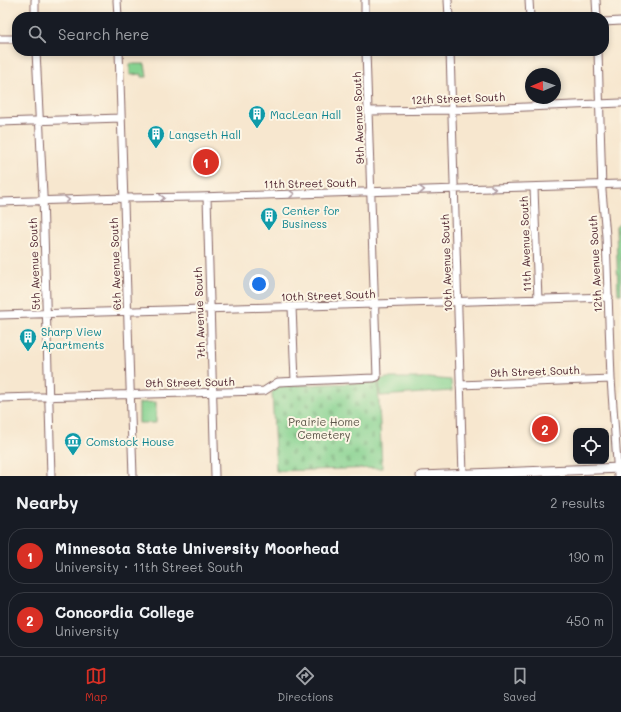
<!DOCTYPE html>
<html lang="en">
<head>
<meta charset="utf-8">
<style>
	:root { --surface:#171b24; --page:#242831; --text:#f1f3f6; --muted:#9ea1a6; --line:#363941; --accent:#d93025 }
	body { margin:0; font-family:Mali,sans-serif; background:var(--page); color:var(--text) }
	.controls { position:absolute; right:12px; bottom:12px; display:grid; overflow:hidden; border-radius:8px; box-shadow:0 2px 6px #0003 }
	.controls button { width:36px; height:36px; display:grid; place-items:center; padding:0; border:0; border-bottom:1px solid var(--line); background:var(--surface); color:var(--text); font:20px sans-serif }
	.compass { position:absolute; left:525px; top:68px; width:36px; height:36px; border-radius:50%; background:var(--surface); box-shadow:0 2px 6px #0003; rotate:268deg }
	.you { position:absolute; left:259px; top:284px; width:14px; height:14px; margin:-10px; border:3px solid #fff; border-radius:50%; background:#1a73e8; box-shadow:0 0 0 6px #1a73e833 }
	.badge { display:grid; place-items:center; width:26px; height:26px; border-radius:50%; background:var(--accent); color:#fff; font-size:13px; font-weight:700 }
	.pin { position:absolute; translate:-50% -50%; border:2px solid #fff; box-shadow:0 1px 4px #0006 }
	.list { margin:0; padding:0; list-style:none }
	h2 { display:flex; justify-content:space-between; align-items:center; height:52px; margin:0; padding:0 16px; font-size:17px }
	h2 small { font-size:13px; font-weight:400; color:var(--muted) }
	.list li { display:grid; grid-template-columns:26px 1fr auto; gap:12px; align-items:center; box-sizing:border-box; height:56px; margin:0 8px 8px; padding:0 8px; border:1px solid var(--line); border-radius:16px }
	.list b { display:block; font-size:15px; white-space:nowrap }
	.list p { margin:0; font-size:13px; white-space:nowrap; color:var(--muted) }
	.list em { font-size:13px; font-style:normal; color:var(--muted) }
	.icon { flex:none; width:22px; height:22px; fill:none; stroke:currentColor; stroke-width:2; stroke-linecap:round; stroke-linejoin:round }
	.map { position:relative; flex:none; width:621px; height:476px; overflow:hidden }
	.search { position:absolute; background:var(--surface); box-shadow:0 2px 6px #0003; left:12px; right:12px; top:12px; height:44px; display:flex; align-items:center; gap:10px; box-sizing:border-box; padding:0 14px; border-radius:16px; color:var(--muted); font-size:15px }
	.sheet { height:180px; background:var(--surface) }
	nav { display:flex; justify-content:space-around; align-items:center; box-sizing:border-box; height:56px; border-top:1px solid var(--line); background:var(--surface); font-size:11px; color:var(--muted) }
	nav a { display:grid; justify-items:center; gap:2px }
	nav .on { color:var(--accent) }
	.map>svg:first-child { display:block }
	.grass { fill:#86d290; stroke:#68785e }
	.cemetery { fill:url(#cemetery-stones); stroke:#68785e }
	.park { fill:url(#park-tufts); stroke:#68785e }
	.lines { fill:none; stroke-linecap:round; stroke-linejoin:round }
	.minor-casing { stroke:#876564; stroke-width:9 }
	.major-casing { stroke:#876564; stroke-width:11 }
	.minor { stroke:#fff; stroke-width:7 }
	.major { stroke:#fff; stroke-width:9 }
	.oneway { stroke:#ae9aa0 }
	.labels { text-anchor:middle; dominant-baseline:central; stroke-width:4; stroke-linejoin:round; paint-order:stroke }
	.street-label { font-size:11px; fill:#4a1f2b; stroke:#fcf5e5 }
	.culture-label { font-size:11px; fill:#0d838f; stroke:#fcf5e5; text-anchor:start }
	.park-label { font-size:11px; fill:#5c5549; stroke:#fcf5e5 }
</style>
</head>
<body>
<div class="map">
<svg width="621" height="476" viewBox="0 0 621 476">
	<defs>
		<pattern id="cemetery-stones" width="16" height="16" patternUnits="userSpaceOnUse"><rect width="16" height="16" fill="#86d290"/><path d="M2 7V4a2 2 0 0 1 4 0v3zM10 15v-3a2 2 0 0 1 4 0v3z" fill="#75b47c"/></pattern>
		<pattern id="park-tufts" width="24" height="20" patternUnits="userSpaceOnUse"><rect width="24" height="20" fill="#86d290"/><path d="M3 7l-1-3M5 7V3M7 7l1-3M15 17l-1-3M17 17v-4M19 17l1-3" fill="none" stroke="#75b47c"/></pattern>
	</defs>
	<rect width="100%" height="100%" fill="#fcf5e5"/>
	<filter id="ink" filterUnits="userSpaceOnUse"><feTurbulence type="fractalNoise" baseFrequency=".025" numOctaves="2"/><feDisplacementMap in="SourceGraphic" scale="8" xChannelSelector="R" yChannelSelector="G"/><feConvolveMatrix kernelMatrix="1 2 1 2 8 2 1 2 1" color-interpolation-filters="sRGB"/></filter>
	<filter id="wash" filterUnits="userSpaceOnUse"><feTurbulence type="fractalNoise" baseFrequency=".012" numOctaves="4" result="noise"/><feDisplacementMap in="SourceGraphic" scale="16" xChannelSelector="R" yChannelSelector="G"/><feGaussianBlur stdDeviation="0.9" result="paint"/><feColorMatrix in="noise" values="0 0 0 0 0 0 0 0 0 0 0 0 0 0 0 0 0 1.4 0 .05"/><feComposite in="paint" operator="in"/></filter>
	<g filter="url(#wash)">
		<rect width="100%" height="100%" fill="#f7e7cf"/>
		<path class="grass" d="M621 221V294H618L616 226Z
			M386 378H429L451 380 452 391 380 396 379 380Z
			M156 402V423H139V403Z"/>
		<path class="cemetery" d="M378 382 382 468 276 471 272 392 278 386Z"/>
		<path class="park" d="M130 64H145L147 77H142V74L130 75Z"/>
	</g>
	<g filter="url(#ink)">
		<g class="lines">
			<g class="minor-casing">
				<path id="minor" d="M35 0V17
					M117 0 118 17
					M365 0V17
					M448 0 449 17
					M529 0 530 17
					M596 0 597 17
					M604 22 621 21
					M0 39H17
					M36 51 43 195 51 476
					M119 51 133 476
					M450 51 463 475
					M598 51 602 191 606 236 611 379 618 476
					M368 111 452 110 621 103
					M0 122 121 118
					M534 188 538 300
					M207 197 215 476
					M0 202 124 198 198 197 621 184
					M292 307 295 381
					M0 315 609 297
					M460 385 611 379
					M0 398 264 391 278 382 374 378 377 377 366 51"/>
			</g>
			<g class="major-casing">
				<path id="major" d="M421 476 621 468"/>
			</g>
			<use href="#minor" class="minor"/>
			<use href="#major" class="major"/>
		</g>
		<defs><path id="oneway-chevron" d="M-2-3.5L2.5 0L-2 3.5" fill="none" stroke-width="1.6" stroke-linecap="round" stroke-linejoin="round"/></defs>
		<g class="oneway">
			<use href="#oneway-chevron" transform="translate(493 189) rotate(-1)"/>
			<use href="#oneway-chevron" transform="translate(422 190) rotate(-1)"/>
			<use href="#oneway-chevron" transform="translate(292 194) rotate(-1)"/>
			<use href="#oneway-chevron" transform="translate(162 198) rotate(-1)"/>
			<use href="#oneway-chevron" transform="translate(67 200) rotate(-3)"/>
		</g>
	</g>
	<defs>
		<g id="building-pin" transform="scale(0.9)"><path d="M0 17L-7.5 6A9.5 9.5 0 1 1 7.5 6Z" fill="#0f9aa8" stroke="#fcf5e5"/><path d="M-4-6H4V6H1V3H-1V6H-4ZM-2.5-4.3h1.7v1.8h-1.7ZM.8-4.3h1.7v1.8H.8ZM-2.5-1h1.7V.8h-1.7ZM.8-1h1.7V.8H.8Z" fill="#fff"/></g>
		<g id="museum-pin" transform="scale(0.9)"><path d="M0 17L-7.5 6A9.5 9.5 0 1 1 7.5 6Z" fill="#0f9aa8" stroke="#fcf5e5"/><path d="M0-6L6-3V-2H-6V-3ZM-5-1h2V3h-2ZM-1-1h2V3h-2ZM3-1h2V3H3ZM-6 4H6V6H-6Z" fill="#fff"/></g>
	</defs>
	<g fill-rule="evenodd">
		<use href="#building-pin" x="257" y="114"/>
		<use href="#building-pin" x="156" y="134"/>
		<use href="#building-pin" x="269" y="216"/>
		<use href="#building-pin" x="28" y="337"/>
		<use href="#museum-pin" x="73" y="441"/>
	</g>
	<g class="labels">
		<g class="street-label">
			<text transform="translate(458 98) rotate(-2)">12th Street South</text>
			<text transform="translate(358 118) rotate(-92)">9th Avenue South</text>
			<text transform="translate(310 183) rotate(-1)">11th Street South</text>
			<text transform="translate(525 244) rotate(-92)">11th Avenue South</text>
			<text transform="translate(446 263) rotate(-92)">10th Avenue South</text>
			<text transform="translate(34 264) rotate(-92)">5th Avenue South</text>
			<text transform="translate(115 264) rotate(-92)">6th Avenue South</text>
			<text transform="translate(595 264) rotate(-93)">12th Avenue South</text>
			<text transform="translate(328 295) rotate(-2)">10th Street South</text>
			<text transform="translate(199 313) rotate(-92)">7th Avenue South</text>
			<text transform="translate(535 371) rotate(-2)">9th Street South</text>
			<text transform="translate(190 382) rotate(-1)">9th Street South</text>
		</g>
		<g class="culture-label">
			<text x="270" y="114">MacLean Hall</text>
			<text x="169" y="134">Langseth Hall</text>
			<text x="282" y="210">Center for<tspan x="282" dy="13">Business</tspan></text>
			<text x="41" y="331">Sharp View<tspan x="41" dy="13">Apartments</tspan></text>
			<text x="86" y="441">Comstock House</text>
		</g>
		<g class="park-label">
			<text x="324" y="421">Prairie Home<tspan x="324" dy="13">Cemetery</tspan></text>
		</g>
	</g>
</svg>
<div class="controls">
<button><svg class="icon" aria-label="locate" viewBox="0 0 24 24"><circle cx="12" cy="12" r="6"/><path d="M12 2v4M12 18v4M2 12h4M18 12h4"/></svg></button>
</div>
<svg class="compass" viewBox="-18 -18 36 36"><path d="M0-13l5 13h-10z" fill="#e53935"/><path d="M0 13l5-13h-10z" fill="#9ea1a6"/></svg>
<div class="you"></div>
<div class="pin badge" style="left:206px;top:162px">1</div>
<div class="pin badge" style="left:545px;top:429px">2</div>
<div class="search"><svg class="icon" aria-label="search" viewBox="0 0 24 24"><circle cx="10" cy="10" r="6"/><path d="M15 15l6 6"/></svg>Search here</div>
</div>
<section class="sheet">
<h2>Nearby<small>2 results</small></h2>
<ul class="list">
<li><span class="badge">1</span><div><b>Minnesota State University Moorhead</b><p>University · 11th Street South</p></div><em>190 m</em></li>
<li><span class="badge">2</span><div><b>Concordia College</b><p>University</p></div><em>450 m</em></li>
</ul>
</section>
<nav>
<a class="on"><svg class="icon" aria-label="map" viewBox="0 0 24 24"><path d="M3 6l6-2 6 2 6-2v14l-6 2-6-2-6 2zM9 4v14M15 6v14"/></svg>Map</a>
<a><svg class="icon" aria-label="directions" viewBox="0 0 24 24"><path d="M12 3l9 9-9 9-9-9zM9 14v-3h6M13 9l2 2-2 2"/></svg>Directions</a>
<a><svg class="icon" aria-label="saved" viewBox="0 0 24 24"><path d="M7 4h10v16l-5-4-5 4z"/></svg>Saved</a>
</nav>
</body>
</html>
